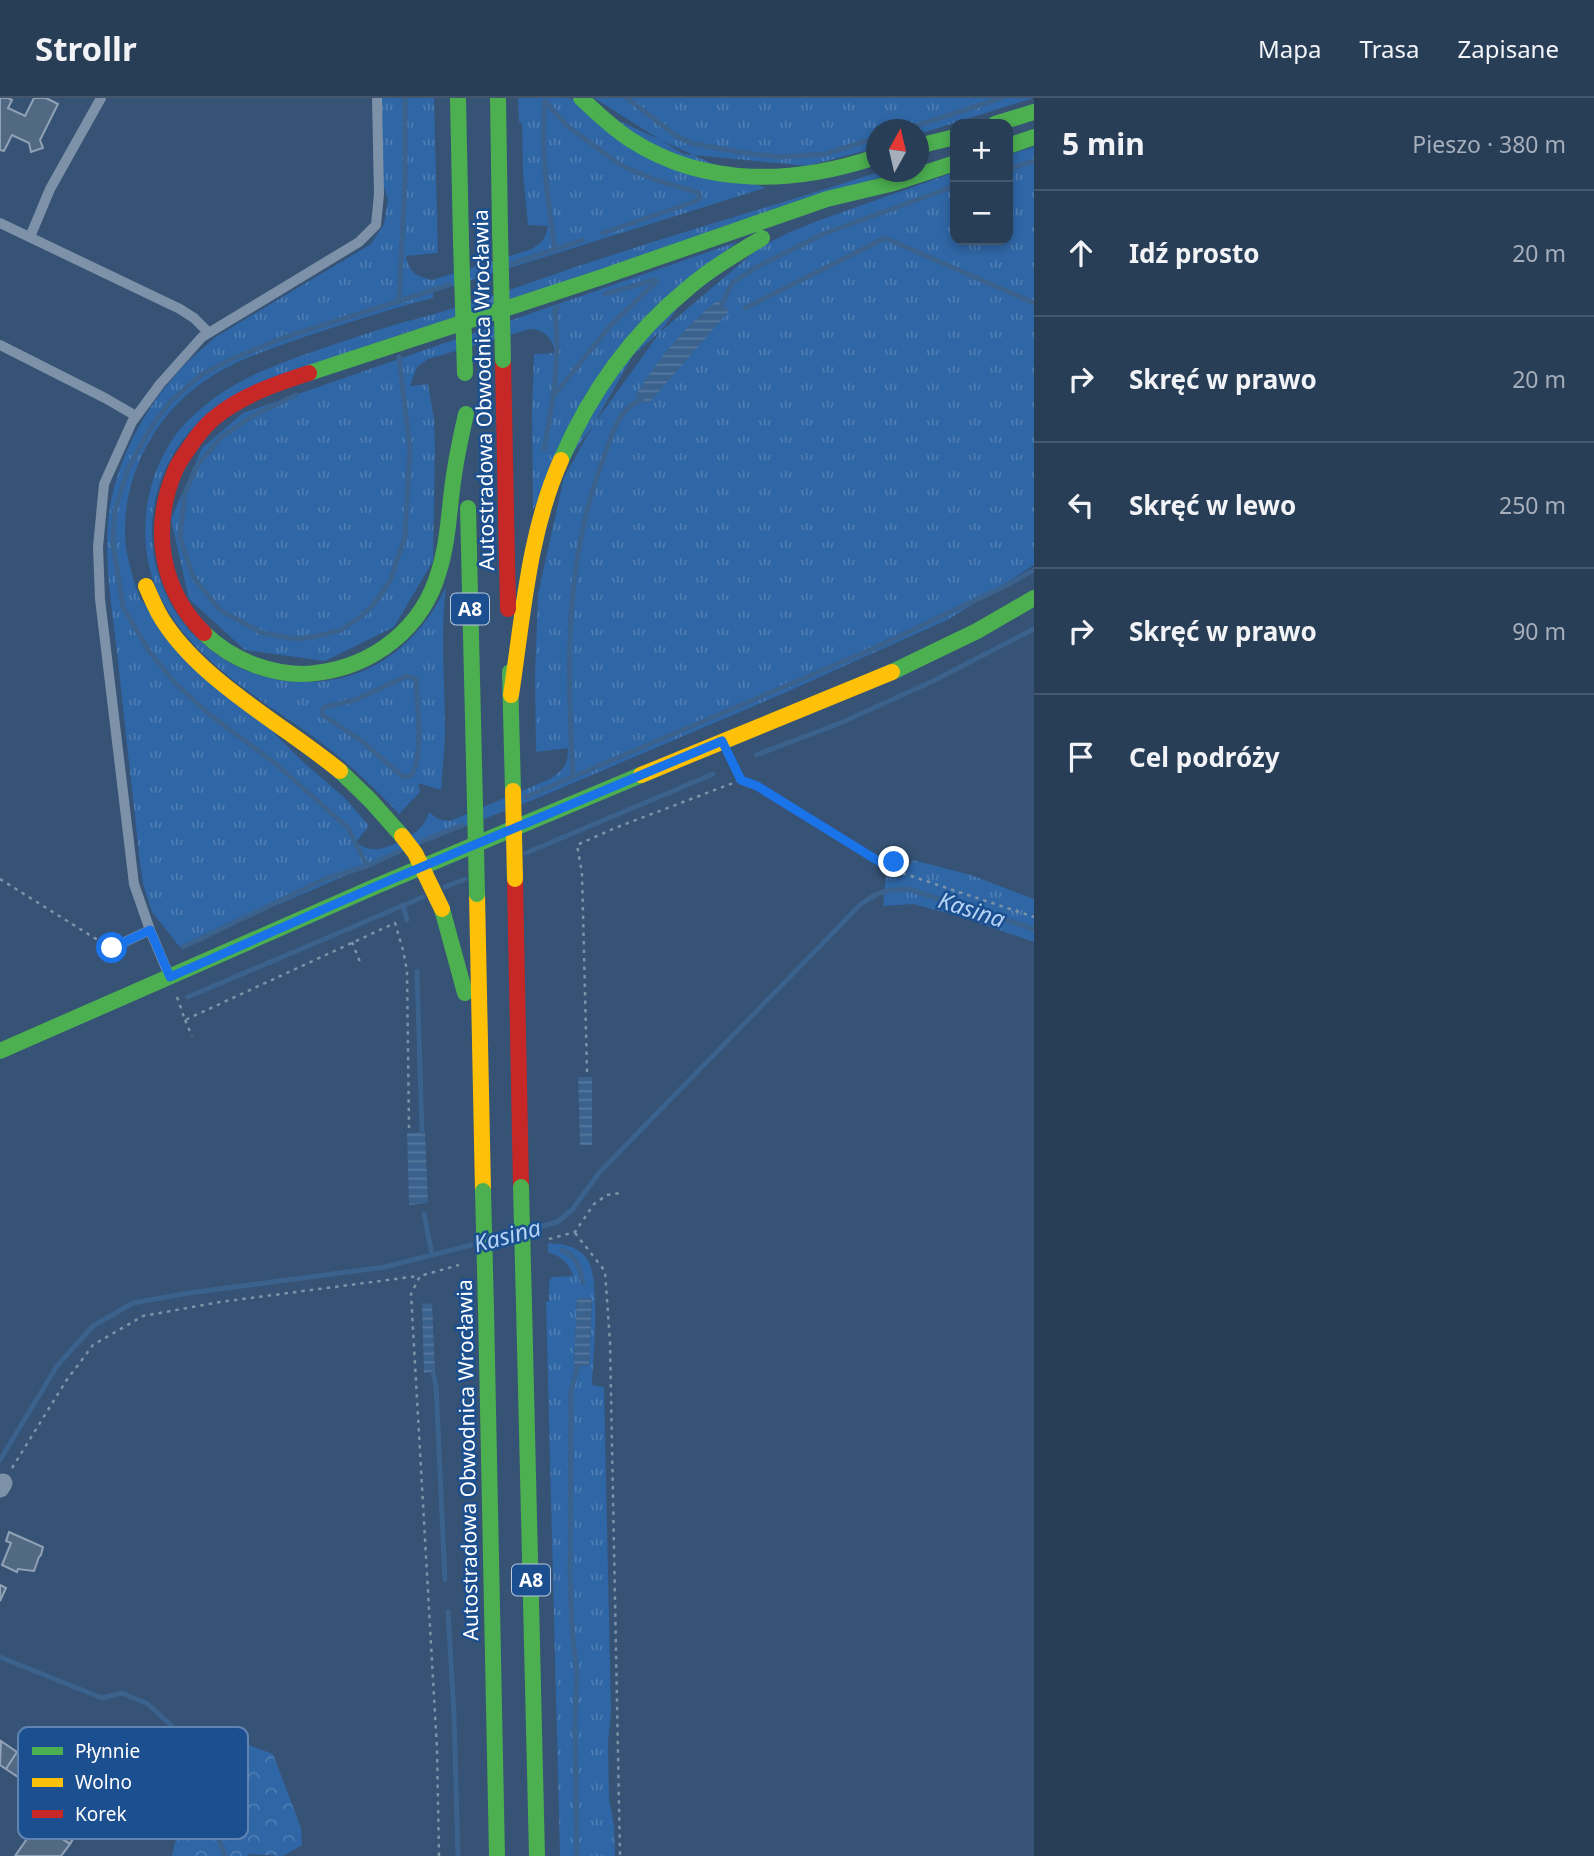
<!DOCTYPE html>
<html lang="pl">
<head>
<meta charset="utf-8">
<style>
	:root { --surface:#283e57; --page:#344961; --text:#f1f3f6; --muted:#a5aeba; --line:#44576d }
	body { margin:0; font-family:"Noto Sans",sans-serif; background:var(--page); color:var(--text) }
	.controls { position:absolute; right:21px; top:21px; display:grid; overflow:hidden; border-radius:14px; box-shadow:0 4px 10px #0003 }
	.controls button { width:63px; height:63px; display:grid; place-items:center; padding:0; border:0; border-bottom:2px solid var(--line); background:var(--surface); color:var(--text); font:35px sans-serif }
	.compass { position:absolute; left:866px; top:21px; width:63px; height:63px; border-radius:50%; background:var(--surface); box-shadow:0 4px 10px #0003; rotate:8deg }
	.stop { position:absolute; width:21px; height:21px; margin:-16px; border:5px solid #1a73e8; border-radius:50%; background:#fff }
	.stop.end { background:#1a73e8; border-color:#fff; box-shadow:0 2px 7px #0008 }
	.list { margin:0; padding:0; list-style:none }
	h2 { display:flex; justify-content:space-between; align-items:center; height:91px; margin:0; padding:0 28px; font-size:30px }
	h2 small { font-size:23px; font-weight:400; color:var(--muted) }
	.list li { display:grid; grid-template-columns:46px 1fr auto; gap:21px; align-items:center; box-sizing:border-box; height:126px; padding:0 28px; border-top:2px solid var(--line) }
	.list b { display:block; font-size:26px; white-space:nowrap }
	.list em { font-size:23px; font-style:normal; color:var(--muted) }
	.icon { flex:none; width:38px; height:38px; fill:none; stroke:currentColor; stroke-width:2; stroke-linecap:round; stroke-linejoin:round }
	.map { position:relative; flex:none; width:1034px; height:1758px; overflow:hidden }
	header { display:flex; align-items:center; gap:42px; box-sizing:border-box; height:98px; padding:0 35px; background:var(--surface); border-bottom:2px solid var(--line) }
	header strong { font-size:33px }
	nav { display:flex; gap:38px; margin-inline-start:auto; font-size:24px }
	main { display:flex }
	aside { flex:1; background:var(--surface) }
	.map>svg:first-child { display:block }
	.grass { fill:url(#grass-tufts); fill-rule:evenodd }
	.forest { fill:url(#forest-crowns) }
	.water { fill:url(#water-rules) }
	.lines { fill:none; stroke-linecap:round; stroke-linejoin:round }
	.stream { stroke:#3b618d; stroke-width:5 }
	.building { fill:#526984; stroke:#92a2b6; stroke-width:2 }
	.path { stroke:#7d92a8; stroke-width:2.5; stroke-dasharray:3.5 5; stroke-linecap:butt }
	.lane { stroke:#7d92a8; stroke-width:10 }
	.street { stroke:#7d92a8; stroke-width:19 }
	.fast { stroke:#4caf50; stroke-width:16 }
	.slow { stroke:#ffc107; stroke-width:16 }
	.jam { stroke:#c62828; stroke-width:16 }
	.fast-bridge { stroke:#4caf50; stroke-width:16 }
	.slow-bridge { stroke:#ffc107; stroke-width:16 }
	.route { stroke:#1a73e8; stroke-width:9 }
	.labels { text-anchor:middle; dominant-baseline:central; stroke-width:5; stroke-linejoin:round; paint-order:stroke }
	.shield { fill:#1b4f8f; stroke:#bbcadd; stroke-width:2 }
	.shield-label { font-size:19px; font-weight:bold; fill:#fff }
	.street-label { font-size:21px; fill:#fff; stroke:#1b4f8f }
	.water-label { font-size:23px; font-style:italic; fill:#b5d3f5; stroke:#1b4f8f }
	.key { fill:#1b4f8f; stroke:#5f84b1; stroke-width:2 }
	.key-label { font-size:19px; fill:#fff }
</style>
</head>
<body>
<header>
<strong>Strollr</strong>
<nav><a>Mapa</a><a>Trasa</a><a>Zapisane</a></nav>
</header>
<main>
<div class="map">
<svg width="1034" height="1758" viewBox="0 0 1034 1758">
	<defs>
		<pattern id="grass-tufts" width="24" height="20" patternUnits="userSpaceOnUse" patternTransform="scale(1.75)"><rect width="24" height="20" fill="#2f66a5"/><path d="M3 7l-1-3M5 7V3M7 7l1-3M15 17l-1-3M17 17v-4M19 17l1-3" fill="none" stroke="#4e7db2"/></pattern>
		<pattern id="forest-crowns" width="20" height="18" patternUnits="userSpaceOnUse" patternTransform="scale(1.75)"><rect width="20" height="18" fill="#2f66a5"/><path d="M2 6a3 3 0 1 1 6 0M12 15a3 3 0 1 1 6 0" fill="none" stroke="#4e7db2"/></pattern>
		<pattern id="water-rules" width="6" height="5" patternUnits="userSpaceOnUse" patternTransform="scale(1.75)"><rect width="6" height="5" fill="#3b618d"/><path d="M0 2.5h6" fill="none" stroke="#58799e"/></pattern>
	</defs>
	<rect width="100%" height="100%" fill="#365274"/>
	<path class="grass" d="M381 0H434L438 155 406 158C408 174 418 179 432 182L529 152C541 147 546 140 548 128L528 127 523 76 522 25 519 24 518 0H569L765 90 433 194V200C394 210 355 222 316 235 276 249 234 261 199 287 150 323 119 387 126 449 129 468 134 484 140 501L301 662 345 700 369 728 356 744C372 757 386 750 403 742 409 738 416 735 421 729 425 725 427 720 429 714L438 721 450 723 550 681C564 671 568 668 568 650L536 654 535 579 538 496 564 379 633 257 760 149 790 134 820 122 955 74V142H1008V57L1034 49V467L949 521 782 596 540 699 398 755 180 849 152 814 143 786 140 765C133 698 125 631 118 563 112 505 98 441 116 383 127 346 147 310 172 281 184 266 200 253 214 240L371 146 384 126 388 102 383 86Z
		M594 0H1033L919 36 918 32H876V50L807 68 683 56Z
		M879 74H897C806 103 716 132 627 163 570 182 513 204 456 222 444 226 431 228 418 231 391 239 365 249 338 258 306 268 272 278 242 294 215 308 192 327 175 353 159 379 151 408 152 439 157 539 253 605 349 578 393 565 427 530 446 489 440 536 445 584 445 632 445 652 442 672 441 692L418 685 420 694 399 716C372 687 346 663 315 640 257 598 192 563 159 497 135 446 143 380 177 335 187 322 200 311 213 301 243 278 280 265 315 253 337 245 359 238 381 231 405 223 430 218 454 210 502 196 549 177 597 162 691 131 786 104 879 74Z
		M737 144 709 166 533 411 532 314 534 256 556 255C552 241 546 232 530 231L428 261 417 269 410 288 428 286 434 321 435 348 433 463 394 529 325 563 245 552 189 501 171 421 202 350 243 315Z
		M913 762 971 777 1034 801V844L962 819 913 806 883 808 886 778 900 780Z
		M548 1145C563 1146 578 1148 587 1161 601 1181 593 1261 592 1287L604 1289 611 1614 608 1645 609 1701 614 1728 615 1758H560L546 1204 549 1203V1184L552 1179 573 1178C569 1165 562 1159 548 1154ZM577 1200 592 1201 589 1268 574 1267Z"/>
	<path class="forest" d="M207 1632 273 1656 301 1730 302 1747 283 1758 249 1756 248 1758H172L187 1692 175 1654 186 1637Z"/>
	<path class="water" d="M718 202 729 213 648 306 635 298C659 260 683 230 718 202Z
		M578 979H592V1047H580Z
		M425 1034 428 1105 409 1107 407 1035Z
		M577 1200H592L589 1268H574Z
		M422 1205 432 1206 435 1274 424 1275Z"/>
	<g class="lines">
		<path class="stream" d="M627 0 676 38 691 45 738 54 779 59 825 56 876 40
			M903 32 1001 0
			M1008 71 1034 63
			M555 151C548 103 540 52 545 3L567 28 622 68 656 82 699 95 700 100 696 103 603 135
			M511 166 583 142
			M399 204 405 81V0
			M722 206 732 185 753 171 823 136 955 88
			M745 210 885 140 1034 205
			M555 296 610 228 657 183 654 182 605 196
			M296 297 254 317 221 339 197 368 185 395 180 439 193 479 220 512 262 535 297 541 318 538 341 532 360 519 373 507 390 483 405 438 410 350 399 259
			M544 351C554 300 560 263 555 211L558 210
			M407 578 416 581C417 604 424 659 411 678L403 679 363 644 323 617 322 613 325 609 355 602Z
			M756 657 838 626 931 584 1034 531
			M573 679C567 573 564 468 601 367 608 350 613 327 625 313 629 308 637 304 642 301
			M526 699 877 549 1009 486 1034 472
			M423 743 462 727
			M526 755 713 676
			M367 768 348 730 276 666 210 617 175 585 149 553 123 509 113 445 115 412 128 371 149 332 171 303 201 277 232 261 283 240 449 187
			M445 789 465 781
			M403 807 407 822
			M183 849 325 781 367 768 398 754
			M417 873 422 1034
			M188 899 423 799
			M424 1116 432 1157
			M535 1130 557 1124 572 1112 599 1075 625 1048 861 806C878 794 887 791 908 791L1034 831
			M562 1152C577 1159 580 1169 583 1185
			M433 1275 436 1287 445 1482
			M0 1362 57 1268 93 1228 133 1205 189 1195 385 1169 471 1147
			M448 1514 454 1616 458 1758
			M0 1559 102 1600 122 1595 148 1606 172 1628 206 1706 225 1758
			M577 1758 575 1624 577 1576 572 1530 570 1480 571 1292 578 1268"/>
	</g>
	<path class="building" d="M0 0H8L12 2 8 10 25 18 34 0H46L58 6 40 42 43 50 31 54 29 45 12 37 4 53 0 52Z
		M9 1434 43 1449 41 1457 39 1459 34 1473 18 1471 17 1474 2 1467 11 1445 6 1443Z
		M0 1487 6 1490 0 1503Z
		M1 1643 17 1654 6 1671 0 1667Z
		M17 1654 29 1663 18 1679 6 1671Z
		M46 1714 76 1736 70 1746 38 1725Z
		M38 1725 70 1746 61 1758H15Z"/>
	<g class="lines">
		<path class="path" d="M741 682 757 688 888 769 902 775 1034 819
			M888 769 894 763
			M0 781 101 844
			M352 844 360 864
			M177 899 185 922 395 825 403 852 407 873 409 1030
			M185 922 192 938
			M587 974 582 775 577 747 615 730 741 682 732 664
			M575 1135 605 1173 610 1244 620 1758
			M549 1141 575 1134 594 1106 607 1097 621 1095
			M12 1370 66 1283 93 1247 143 1218 220 1204 418 1178
			M439 1758 437 1651 411 1196 420 1178 459 1167"/>
		<path class="lane" d="M0 125 180 211 194 220 209 235
			M30 139 50 91 101 0
			M0 247 105 300 136 318
			M112 850 150 832
			M168 875 150 832 134 786 100 501 98 449 104 386 132 324 160 286 202 239 359 144 376 127 379 96 377 0"/>
		<path class="street" d="M0 1390 3 1385"/>
		<path class="fast" d="M458 0 461 144
			M498 0 500 132
			M581 0C597 15 612 30 631 42 706 90 795 86 876 59
			M995 26 1034 14
			M918 48 955 39
			M1008 48 1034 39
			M309 275 602 179 827 101 894 85 955 65
			M561 362C589 297 631 237 687 191 710 171 736 156 762 140
			M468 410 475 707
			M204 535C232 563 277 580 316 575 374 568 423 530 439 473 448 444 449 414 453 384 456 361 461 338 466 316
			M510 574 513 693
			M892 574 977 533 1034 500
			M340 673 370 702 402 738
			M442 811 465 895
			M0 953 374 789 641 677
			M524 1207 537 1758
			M486 1211 497 1758"/>
		<path class="slow" d="M146 488C152 501 157 515 166 527 205 585 285 628 340 673
			M511 597C523 519 528 436 561 362
			M641 677 892 574
			M477 796 483 1093"/>
		<path class="jam" d="M503 262 508 511
			M204 535C160 491 151 430 175 373 178 365 184 357 189 350 196 339 203 330 213 321 240 298 275 286 309 275
			M515 781 521 1089"/>
		<path class="fast-bridge" d="M500 132 503 262
			M461 144 465 275
			M475 707 477 796
			M521 1089 524 1207
			M483 1093 486 1211"/>
		<path class="slow-bridge" d="M513 693 515 781
			M402 738 415 755 442 811"/>
	</g>
	<g class="lines">
		<path class="route" d="M112 850 150 832 170 879 374 789 722 643 741 682 757 688 888 769 894 764"/>
	</g>
	<g class="labels">
		<g class="shield">
			<rect x="451" y="495.5" width="38" height="31" rx="5"/>
			<rect x="512" y="1466.5" width="38" height="31" rx="5"/>
		</g>
		<g class="shield-label">
			<text x="470" y="511">A8</text>
			<text x="531" y="1482">A8</text>
		</g>
		<g class="street-label">
			<text transform="translate(483 292) rotate(-91)">Autostradowa Obwodnica Wrocławia</text>
			<text transform="translate(467 1362) rotate(-91)">Autostradowa Obwodnica Wrocławia</text>
		</g>
		<g class="water-label">
			<text transform="translate(972 811) rotate(18)">Kasina</text>
			<text transform="translate(507 1137) rotate(-15)">Kasina</text>
		</g>
	</g>
	<rect x="18" y="1629" width="230" height="112" rx="10" class="key"/>
	<rect x="32" y="1649" width="31" height="8" fill="#4caf50"/>
	<rect x="32" y="1680" width="31" height="9" fill="#ffc107"/>
	<rect x="32" y="1712" width="31" height="8" fill="#c62828"/>
	<g class="key-label">
		<text x="75" y="1660">Płynnie</text>
		<text x="75" y="1691">Wolno</text>
		<text x="75" y="1723">Korek</text>
	</g>
</svg>
<div class="controls">
<button>+</button>
<button>−</button>
</div>
<svg class="compass" viewBox="-18 -18 36 36"><path d="M0-13l5 13h-10z" fill="#e53935"/><path d="M0 13l5-13h-10z" fill="#a5aeba"/></svg>
<div class="stop" style="left:112px;top:850px"></div>
<div class="stop end" style="left:894px;top:764px"></div>
</div>
<aside>
<h2>5 min<small>Pieszo · 380 m</small></h2>
<ul class="list">
<li><svg class="icon" aria-label="ahead" viewBox="0 0 24 24"><path d="M12 20V5M6 11l6-6 6 6"/></svg><div><b>Idź prosto</b></div><em>20 m</em></li>
<li><svg class="icon" aria-label="right" viewBox="0 0 24 24"><path d="M7 20v-9h11M14 6l5 5-5 5"/></svg><div><b>Skręć w prawo</b></div><em>20 m</em></li>
<li><svg class="icon" aria-label="left" viewBox="0 0 24 24"><path d="M17 20v-9H6M10 6l-5 5 5 5"/></svg><div><b>Skręć w lewo</b></div><em>250 m</em></li>
<li><svg class="icon" aria-label="right" viewBox="0 0 24 24"><path d="M7 20v-9h11M14 6l5 5-5 5"/></svg><div><b>Skręć w prawo</b></div><em>90 m</em></li>
<li><svg class="icon" aria-label="arrive" viewBox="0 0 24 24"><path d="M6 21V4h12l-3 4 3 4H6"/></svg><div><b>Cel podróży</b></div></li>
</ul>
</aside>
</main>
</body>
</html>
